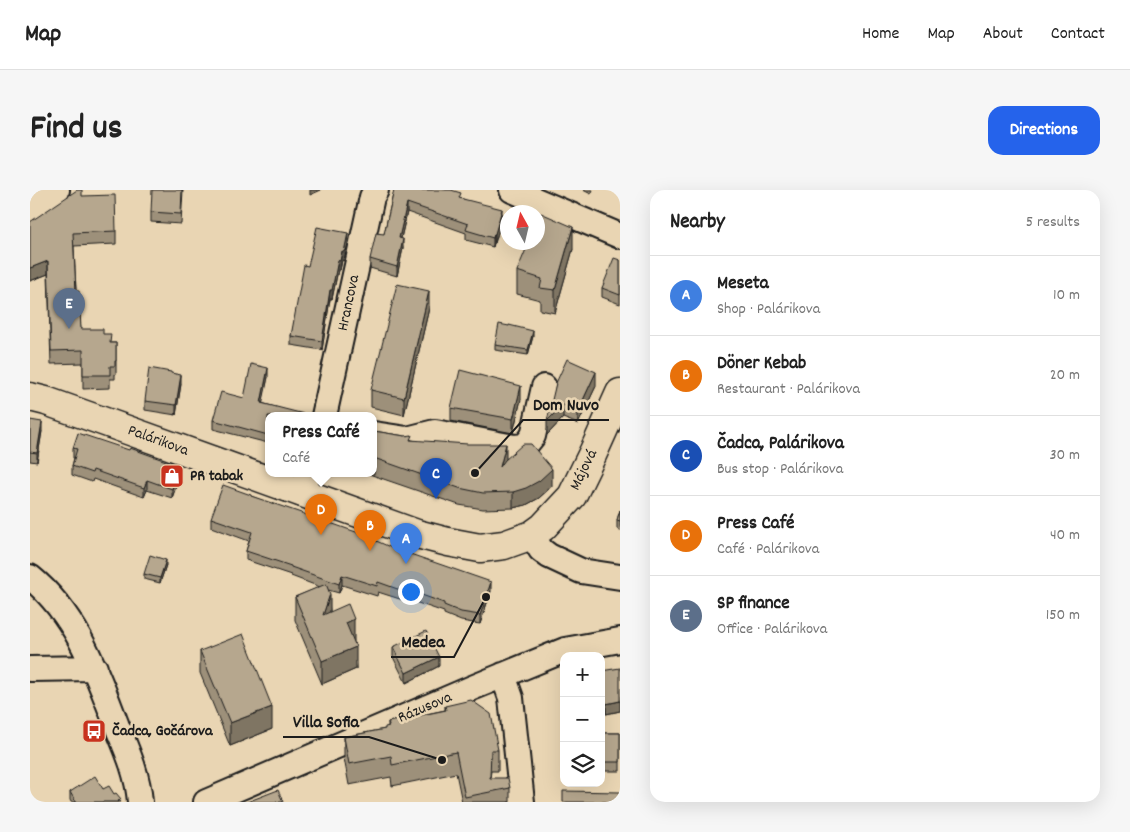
<!DOCTYPE html>
<html lang="en">
<head>
<meta charset="utf-8">
<style>
	:root { --surface:#fff; --page:#f6f6f6; --text:#222; --muted:#767676; --line:#e0e0e0; --accent:#2563eb }
	body { margin:0; font-family:Dekko,sans-serif; background:var(--page); color:var(--text) }
	.controls { position:absolute; right:15px; bottom:15px; display:grid; overflow:hidden; border-radius:10px; box-shadow:0 5px 20px #0002 }
	.controls button { width:45px; height:45px; display:grid; place-items:center; padding:0; border:0; border-bottom:1px solid var(--line); background:var(--surface); color:var(--text); font:25px sans-serif }
	.compass { position:absolute; left:470px; top:15px; width:45px; height:45px; border-radius:50%; background:var(--surface); box-shadow:0 5px 20px #0002; rotate:352deg }
	.you { position:absolute; left:380px; top:401px; width:18px; height:18px; margin:-12px; border:4px solid #fff; border-radius:50%; background:#1a73e8; box-shadow:0 0 0 8px #1a73e833 }
	.badge { display:grid; place-items:center; width:32px; height:32px; border-radius:50%; background:var(--accent); color:#fff; font-size:16px; font-weight:700 }
	.pin { position:absolute; translate:-50% -41px; filter:drop-shadow(0 1px 2px #0008) }
	.pin::after { content:''; position:absolute; top:26px; width:18px; height:15px; background:inherit; clip-path:polygon(0 0,100% 0,50% 100%) }
	.popup { position:absolute; left:235px; top:222px; width:112px; height:65px; box-sizing:border-box; display:grid; place-content:center; border-radius:10px; background:var(--surface); filter:drop-shadow(0 1px 4px #0005); font-size:16px; white-space:nowrap; color:var(--muted) }
	.popup b { font-size:19px; color:var(--text) }
	.popup::after { content:''; position:absolute; left:50%; top:100%; margin-left:-10px; border:10px solid transparent; border-top-color:var(--surface) }
	.list { margin:0; padding:0; list-style:none }
	h2 { display:flex; justify-content:space-between; align-items:center; height:65px; margin:0; padding:0 20px; font-size:21px }
	h2 small { font-size:16px; font-weight:400; color:var(--muted) }
	.list li { display:grid; grid-template-columns:32px 1fr auto; gap:15px; align-items:center; box-sizing:border-box; height:80px; padding:0 20px; border-top:1px solid var(--line) }
	.list b { display:block; font-size:19px; white-space:nowrap }
	.list p { margin:0; font-size:16px; white-space:nowrap; color:var(--muted) }
	.list em { font-size:16px; font-style:normal; color:var(--muted) }
	.icon { flex:none; width:28px; height:28px; fill:none; stroke:currentColor; stroke-width:2; stroke-linecap:round; stroke-linejoin:round }
	.map { position:relative; flex:none; width:590px; height:612px; overflow:hidden; border-radius:15px }
	header { display:flex; align-items:center; gap:30px; box-sizing:border-box; height:70px; padding:0 25px; background:var(--surface); border-bottom:1px solid var(--line) }
	header strong { font-size:24px }
	nav { display:flex; gap:28px; margin-inline-start:auto; font-size:18px }
	.intro { display:flex; align-items:center; justify-content:space-between; box-sizing:border-box; height:120px; padding:0 30px }
	h1 { margin:0; font-size:35px }
	.button { padding:12px 22px; border-radius:15px; background:var(--accent); color:#fff; font-size:18px; font-weight:700 }
	main { display:flex; gap:30px; padding:0 30px }
	aside { flex:1; background:var(--surface); border-radius:15px; box-shadow:0 5px 20px #0002 }
	.map>svg:first-child { display:block }
	.lines { fill:none; stroke-linecap:round; stroke-linejoin:round }
	.minor-casing { stroke:#1c1c1c; stroke-width:28 }
	.major-casing { stroke:#1c1c1c; stroke-width:31 }
	.minor { stroke:#e9d5b3; stroke-width:24 }
	.major { stroke:#e9d5b3; stroke-width:28 }
	.wall { fill:#9d907a; stroke:#1c1c1c }
	.shaded-wall { fill:#7f7563; stroke:#1c1c1c }
	.building { fill:#b6a78e; stroke:#1c1c1c }
	.labels { text-anchor:middle; dominant-baseline:central; stroke-width:5; stroke-linejoin:round; paint-order:stroke }
	.street-label { font-size:16px; fill:#1c1c1c; stroke:#e9d5b3 }
	.poi-label { font-size:16px; font-weight:bold; fill:#1c1c1c; stroke:#e9d5b3; text-anchor:start }
	.leader { fill:none; stroke:#1c1c1c; stroke-width:2 }
	.callout-dot { fill:#1c1c1c; stroke:#e9d5b3; stroke-width:2 }
	.callout-label { font-size:18px; text-anchor:middle; font-weight:bold; fill:#1c1c1c; stroke:#e9d5b3; stroke-width:5; stroke-linejoin:round; paint-order:stroke }
</style>
</head>
<body>
<header>
<strong>Map</strong>
<nav><a>Home</a><a>Map</a><a>About</a><a>Contact</a></nav>
</header>
<div class="intro"><h1>Find us</h1><a class="button">Directions</a></div>
<main>
<div class="map">
<svg width="590" height="612" viewBox="0 0 590 612">
	<rect width="100%" height="100%" fill="#e9d5b3"/>
	<filter id="ink" filterUnits="userSpaceOnUse"><feTurbulence type="fractalNoise" baseFrequency=".02" numOctaves="2"/><feDisplacementMap in="SourceGraphic" scale="10" xChannelSelector="R" yChannelSelector="G"/><feConvolveMatrix kernelMatrix="1 2 1 2 8 2 1 2 1" color-interpolation-filters="sRGB"/></filter>
	<g filter="url(#ink)">
		<g class="lines">
			<g class="minor-casing">
				<path id="minor" d="M482 0 590 46
					M0 20 27 0
					M294 226 342 7 346 0
					M344 244 377 249 405 242 484 257 495 256 503 246 514 197
					M272 304 278 284
					M502 345 511 360 519 366 551 381 590 387
					M0 387C47 425 66 481 87 536 97 560 108 585 110 612
					M0 479 65 478
					M473 485 481 508 492 612
					M176 612 442 498 535 460 590 450"/>
			</g>
			<g class="major-casing">
				<path id="major" d="M0 207 16 211 78 233 387 344 418 352 450 358 474 355 502 345 513 337 542 306 563 263 590 203"/>
			</g>
			<use href="#minor" class="minor"/>
			<use href="#major" class="major"/>
		</g>
		<path class="wall" d="M153 0 151 34 121 32V22Z
			M364 0 431 8 472 28 465 53H464L463 57 436 50V43L377 22 371 48 373 58 367 86 340 78V69L354 44Z
			M553 0H563L561 4Z
			M52 6 86 41V54L44 56 46 101 51 139 73 144 80 153H86V184H85V189H80V198L53 199V173L21 174 18 84 0 91Z
			M318 53 314 71 312 70 310 80H308L302 109H300L292 160 261 155V146L278 76Z
			M543 59 525 123 510 120V110L487 104V81Z
			M590 70V114L572 107V98Z
			M399 118 374 225 341 217V200Z
			M503 146 498 165 465 160V155Z
			M141 183 151 194 146 225 115 220V211Z
			M238 187 232 213 274 226H238V253L183 239V230L214 208Z
			M526 193 566 196 548 234 533 228 517 245Z
			M491 209 483 243 421 231V218Z
			M0 230 12 241 7 272 0 271Z
			M344 241 375 246 382 250 476 269 522 296 509 308 496 315 483 318 453 319 429 315 339 284H344Z
			M43 258 150 285 142 308 117 300 114 307 63 289 62 292 42 285V276L44 268H43Z
			M221 306 461 401 450 434 431 431 414 424V422L376 409V411L348 402 347 406 312 395 309 403 298 400 300 421 324 451V452L326 479 292 494 265 430V407L290 397 261 386V385L216 370V361L219 351 181 337V328Z
			M590 320V341L587 339V330Z
			M136 375 130 393 114 389V384Z
			M363 457 409 476 376 493 363 467Z
			M170 461 242 539 200 556 170 483Z
			M571 481 590 521 576 524 575 517H571Z
			M415 516 468 560V581H461L460 588 480 598V612H432L426 583 362 596 361 587 319 595 314 568V547L355 539 358 536V532L415 520Z
			M571 543H590V581H571Z
			M73 599 84 604 91 612H41L40 610V602Z"/>
		<path class="shaded-wall" d="M280 0H291L280 5Z
			M377 13V22L369 57V48Z
			M472 19V28L465 53V44Z
			M543 37V59L525 123V100Z
			M318 43V53L314 71V62Z
			M464 44V53L463 57V48Z
			M373 49V58L367 86V77Z
			M312 61V70L310 80V71Z
			M308 70V80L302 109V100Z
			M18 71V84L0 91V78Z
			M300 100V109L292 160V151Z
			M399 101V118L374 225V208Z
			M503 141V146L498 165V160Z
			M238 178V187L231 221V213Z
			M566 182V196L548 234V221Z
			M151 185V194L146 225V215Z
			M491 196V209L483 243V229Z
			M533 215V228L517 245V231Z
			M12 232V241L7 272V263Z
			M476 254V271L470 277Z
			M150 276V285L142 308V299Z
			M522 279V296L509 308 496 315 483 318V302Z
			M117 290V300L114 307V298Z
			M136 370V375L130 393V388Z
			M312 385V395L309 403V394Z
			M461 392V401L450 434V425Z
			M300 404V426L293 425Z
			M324 429V451L316 455V433Z
			M326 457V479L292 494V471Z
			M409 467V476L376 493V483Z
			M575 507V517H571V508Z
			M590 511V521L576 524V514Z
			M242 517V539L200 556V533Z"/>
		<path class="building" d="M47 0H52V6L85 5 86 41 43 43 46 101H49L51 139H73V144H81L80 153H86V171H85V176H80V185H53V160L21 161 18 71 0 78V32Z
			M122 0H152L151 24 121 22Z
			M364 0H421L431 3 429 8 472 19 465 44H464L463 48 436 40 438 34 377 13 369 48 373 49 367 77 340 69 346 43 354 44Z
			M511 23 543 37 525 100 510 98 512 89 487 81 499 52H508V31Z
			M287 37 318 43 314 62 312 61 310 71 308 70 302 100H300L292 151 261 146 274 75 278 76Z
			M584 68 590 70V105L572 98Z
			M367 94 399 101 374 208 341 200Z
			M469 134 479 136V135L503 141 498 160 465 155Z
			M537 169 566 182 548 221 533 215 517 231 526 193Z
			M221 174 238 178 231 213 274 224 273 226H238V245L183 230 191 202 214 208Z
			M119 178 141 182V183L151 185 146 215 115 211Z
			M430 180 491 196 483 229 421 218Z
			M0 230 12 232 7 263 0 262Z
			M344 241 375 246 382 245 380 250 438 254H476L470 277 475 270 493 254H501L522 279 509 291 496 298 483 302 453 303 429 298 344 268Z
			M48 243 99 260 100 258 150 276 142 299 117 290 114 298 63 280 62 283 42 276 47 259 43 258Z
			M193 295 221 305V306L283 327 326 342 360 357 461 392 450 425 431 422 414 415V413L375 399 376 402 348 392 347 396 312 385 309 394 261 377V376L216 361 222 342 181 328Z
			M590 320V331L587 330Z
			M120 365 136 370 130 388 114 384Z
			M296 394 300 404 293 425 318 414 324 429 316 433 326 457 292 471 265 407Z
			M396 441 409 467 376 483 363 457Z
			M213 444 242 517 200 533 170 461Z
			M590 478V511L576 514 575 507 571 508V481Z
			M441 510 461 524 468 560H461L460 588H478L480 598 435 607 426 562 362 575 361 566 319 574 314 547 355 539V537L359 536 358 532 416 520 415 516Z
			M571 543H590V572H571Z
			M65 586 73 599 79 596 84 604 86 603 91 609 88 611 89 612H46L40 602Z
			M248 600 253 612H217Z
			M533 601 590 602V612H533Z"/>
	</g>
	<defs>
		<g id="shop-square" transform="scale(1.25)"><rect x="-9" y="-9" width="18" height="18" rx="4" fill="#c8321e" stroke="#e9d5b3"/><path d="M-5-2.5h2.3a2.7 3.5 0 0 1 5.4 0H5L5.5 6h-11ZM-1.5-2.5h3a1.5 2.3 0 0 0-3 0Z" fill="#fff"/></g>
		<g id="bus-square" transform="scale(1.25)"><rect x="-9" y="-9" width="18" height="18" rx="4" fill="#c8321e" stroke="#e9d5b3"/><path d="M-5-6H5V4H4V6H2V4H-2V6H-4V4H-5ZM-3.5-4V0h7V-4ZM-3.5 1.2v1.5H-2V1.2ZM2 1.2v1.5H3.5V1.2Z" fill="#fff"/></g>
	</defs>
	<g fill-rule="evenodd">
		<use href="#shop-square" x="142" y="286"/>
		<use href="#bus-square" x="64" y="541"/>
	</g>
	<g class="labels">
		<g class="street-label">
			<text transform="translate(319 113) rotate(-78)">Hrancova</text>
			<text transform="translate(128 251) rotate(20)">Palárikova</text>
			<text transform="translate(554 280) rotate(-64)">Májová</text>
			<text transform="translate(395 518) rotate(-23)">Rázusova</text>
		</g>
		<g class="poi-label">
			<text x="160" y="286">PR tabak</text>
			<text x="82" y="541">Čadca, Gočárova</text>
		</g>
	</g>
	<path class="leader" d="M445 283L493 230H579M456 407L424 467H361M412 570L339 547H253"/>
	<g class="callout-dot">
		<circle cx="445" cy="283" r="5"/>
		<circle cx="456" cy="407" r="5"/>
		<circle cx="412" cy="570" r="5"/>
	</g>
	<g class="callout-label">
		<text x="536" y="220">Dom Nuvo</text>
		<text x="393" y="457">Medea</text>
		<text x="296" y="537">Villa Sofia</text>
	</g>
</svg>
<div class="controls">
<button>+</button>
<button>−</button>
<button><svg class="icon" aria-label="layers" viewBox="0 0 24 24"><path d="M12 4l9 5-9 5-9-5zM3 14l9 5 9-5"/></svg></button>
</div>
<svg class="compass" viewBox="-18 -18 36 36"><path d="M0-13l5 13h-10z" fill="#e53935"/><path d="M0 13l5-13h-10z" fill="#767676"/></svg>
<div class="you"></div>
<div class="pin badge" style="left:376px;top:374px;background:#3f7fe0">A</div>
<div class="pin badge" style="left:340px;top:361px;background:#e8710a">B</div>
<div class="pin badge" style="left:406px;top:309px;background:#1a4fb4">C</div>
<div class="pin badge" style="left:291px;top:345px;background:#e8710a">D</div>
<div class="popup"><b>Press Café</b>Café</div>
<div class="pin badge" style="left:39px;top:139px;background:#5c6f8a">E</div>
</div>
<aside>
<h2>Nearby<small>5 results</small></h2>
<ul class="list">
<li><span class="badge" style="background:#3f7fe0">A</span><div><b>Meseta</b><p>Shop · Palárikova</p></div><em>10 m</em></li>
<li><span class="badge" style="background:#e8710a">B</span><div><b>Döner Kebab</b><p>Restaurant · Palárikova</p></div><em>20 m</em></li>
<li><span class="badge" style="background:#1a4fb4">C</span><div><b>Čadca, Palárikova</b><p>Bus stop · Palárikova</p></div><em>30 m</em></li>
<li><span class="badge" style="background:#e8710a">D</span><div><b>Press Café</b><p>Café · Palárikova</p></div><em>40 m</em></li>
<li><span class="badge" style="background:#5c6f8a">E</span><div><b>SP finance</b><p>Office · Palárikova</p></div><em>150 m</em></li>
</ul>
</aside>
</main>
</body>
</html>
